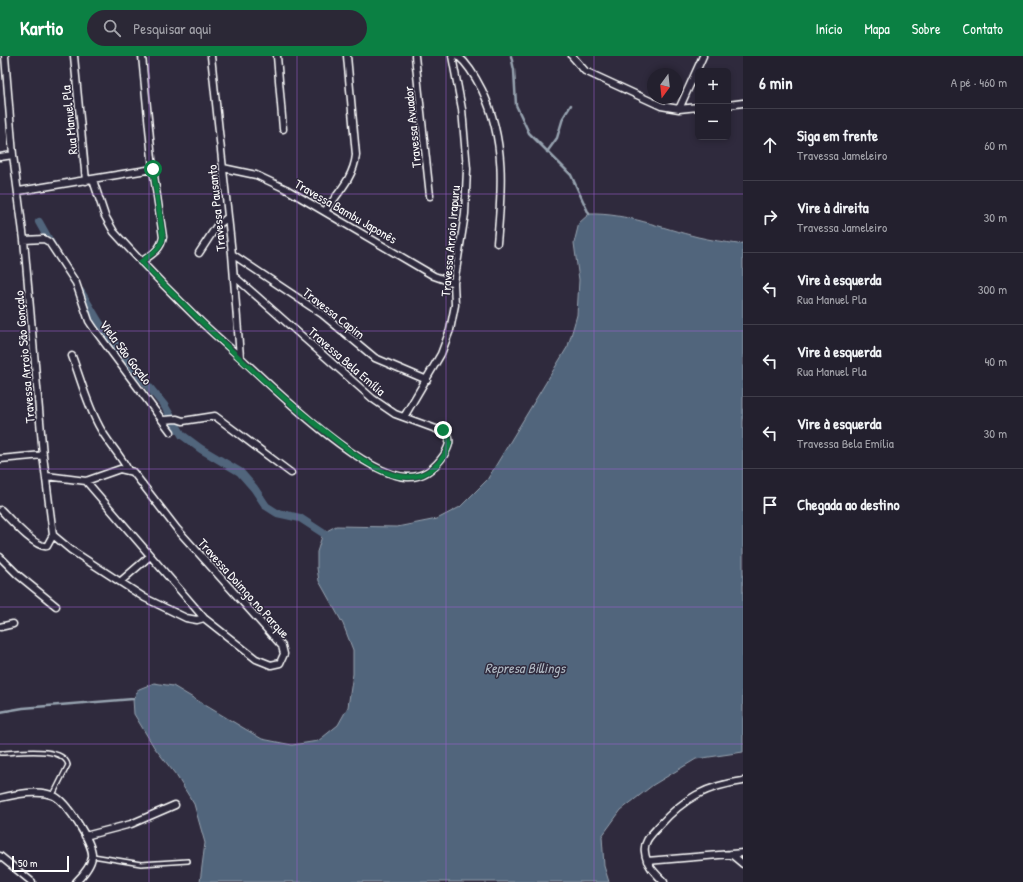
<!DOCTYPE html>
<html lang="pt">
<head>
<meta charset="utf-8">
<style>
	:root { --surface:#23202e; --page:#2b2836; --text:#f1f3f6; --muted:#a3a3aa; --line:#403e4a; --accent:#0b8043 }
	body { margin:0; font-family:"Patrick Hand",sans-serif; background:var(--page); color:var(--text) }
	.controls { position:absolute; right:12px; top:12px; display:grid; overflow:hidden; border-radius:6px; box-shadow:0 2px 6px #0003 }
	.controls button { width:36px; height:36px; display:grid; place-items:center; padding:0; border:0; border-bottom:1px solid var(--line); background:var(--surface); color:var(--text); font:20px sans-serif }
	.compass { position:absolute; left:647px; top:12px; width:36px; height:36px; border-radius:50%; background:var(--surface); box-shadow:0 2px 6px #0003; rotate:195deg }
	.scale { position:absolute; left:12px; bottom:10px; width:57px; box-sizing:border-box; padding-left:4px; border:2px solid #fff; border-top:0; font-size:11px; line-height:14px; white-space:nowrap; color:#fff; -webkit-text-stroke:3px #2f2a3d; paint-order:stroke }
	.stop { position:absolute; width:12px; height:12px; margin:-9px; border:3px solid #0b8043; border-radius:50%; background:#fff }
	.stop.end { background:#0b8043; border-color:#fff; box-shadow:0 1px 4px #0008 }
	.list { margin:0; padding:0; list-style:none }
	h2 { display:flex; justify-content:space-between; align-items:center; height:52px; margin:0; padding:0 16px; font-size:17px }
	h2 small { font-size:13px; font-weight:400; color:var(--muted) }
	.list li { display:grid; grid-template-columns:26px 1fr auto; gap:12px; align-items:center; box-sizing:border-box; height:72px; padding:0 16px; border-top:1px solid var(--line) }
	.list b { display:block; font-size:15px; white-space:nowrap }
	.list p { margin:0; font-size:13px; white-space:nowrap; color:var(--muted) }
	.list em { font-size:13px; font-style:normal; color:var(--muted) }
	.icon { flex:none; width:22px; height:22px; fill:none; stroke:currentColor; stroke-width:2; stroke-linecap:round; stroke-linejoin:round }
	.map { position:relative; flex:none; width:743px; height:826px; overflow:hidden }
	header { display:flex; align-items:center; gap:24px; box-sizing:border-box; height:56px; padding:0 20px; background:var(--accent); color:#fff }
	header strong { font-size:19px }
	nav { display:flex; gap:22px; margin-inline-start:auto; font-size:14px }
	.search { width:280px; height:36px; background:var(--page); display:flex; align-items:center; gap:10px; box-sizing:border-box; padding:0 14px; border-radius:22px; color:var(--muted); font-size:15px }
	main { display:flex }
	aside { flex:1; background:var(--surface) }
	.map>svg:first-child { display:block }
	.water { fill:#51657c; stroke:#97a3b0 }
	.lines { fill:none; stroke-linecap:round; stroke-linejoin:round }
	.stream { stroke:#97a3b0; stroke-width:2.5 }
	.canal { stroke:#51657c; stroke-width:8 }
	.lane-casing { stroke:#fff; stroke-width:6 }
	.street-casing { stroke:#fff; stroke-width:9 }
	.lane { stroke:#2f2a3d; stroke-width:3 }
	.street { stroke:#2f2a3d; stroke-width:6 }
	.route { stroke:#0b8043; stroke-width:5 }
	.grid { fill:none; stroke:#9c61cf; stroke-width:1; stroke-opacity:0.55 }
	.labels { text-anchor:middle; dominant-baseline:central; stroke-width:3; stroke-linejoin:round; paint-order:stroke }
	.street-label { font-size:13px; fill:#fff; stroke:#2f2a3d }
	.water-label { font-size:14px; font-style:italic; fill:#b1bac4; stroke:#2f2a3d }
</style>
</head>
<body>
<header>
<strong>Kartio</strong>
<div class="search"><svg class="icon" aria-label="search" viewBox="0 0 24 24"><circle cx="10" cy="10" r="6"/><path d="M15 15l6 6"/></svg>Pesquisar aqui</div>
<nav><a>Início</a><a>Mapa</a><a>Sobre</a><a>Contato</a></nav>
</header>
<main>
<div class="map">
<svg width="743" height="826" viewBox="0 0 743 826">
	<rect width="100%" height="100%" fill="#2f2a3d"/>
	<filter id="ink" filterUnits="userSpaceOnUse"><feTurbulence type="fractalNoise" baseFrequency=".025" numOctaves="2"/><feDisplacementMap in="SourceGraphic" scale="8" xChannelSelector="R" yChannelSelector="G"/><feConvolveMatrix kernelMatrix="1 2 1 2 8 2 1 2 1" color-interpolation-filters="sRGB"/></filter>
	<g filter="url(#ink)">
		<path class="water" d="M589 158C627 157 661 172 698 181 711 184 724 186 738 188L743 187V696L696 703 653 729 621 754 602 780 604 810 609 826H200L205 787 194 748 176 719 154 691 134 658 133 643 139 633 154 627 173 630 262 683 292 689 318 685 338 669 348 651 353 618V594L343 568 319 525 317 512V496L323 477 336 470 397 471 437 463 460 451 487 424 568 290 577 259 579 224 574 187 579 167Z"/>
		<g class="lines">
			<path class="stream" d="M511 0 514 14 516 49 529 77 571 119 589 158
				M547 96 557 82 563 62 571 49
				M0 656 23 652 133 643"/>
			<path class="canal" d="M39 166 53 191
				M81 236 100 268 130 308 164 349 182 379 201 393 240 416 254 432 266 450 277 457 300 462 323 477"/>
			<g class="lane-casing">
				<path id="lane" d="M0 697C15 697 63 689 68 709L53 739
					M93 800 141 808 188 805"/>
			</g>
			<g class="street-casing">
				<path id="street" d="M74 0 86 125
					M211 0 232 198 240 301
					M277 0 283 73
					M415 0 430 140
					M458 0C469 9 476 22 482 34 506 84 502 134 497 187
					M572 0 585 15 661 50 679 53 698 51
					M728 49 743 47
					M679 53 703 0
					M0 101 13 99
					M223 112 256 119 286 133 434 220 454 227
					M93 124 105 160 114 176C141 206 168 234 196 261 211 276 227 289 241 302 275 334 362 419 407 421 423 422 435 412 444 399 448 392 452 384 447 377L395 358 373 343 234 220
					M19 135 153 113
					M326 154C338 137 354 121 356 99L347 0
					M24 184 44 183 49 186 76 227 89 265 95 274 171 376
					M199 197 216 171 228 161
					M232 198 322 258 375 302 427 324
					M141 206C151 199 161 194 163 181L153 113 142 0
					M72 300C81 324 87 348 99 370 107 386 120 398 128 414
					M404 361 441 298 450 274 455 249 454 227 465 158 467 113 462 53 452 0
					M163 364 177 363 183 365 215 360 291 417
					M0 403 43 399
					M47 420 86 425 120 413 133 416 177 473 282 590 284 598 280 607 271 609 256 603 204 562 86 425
					M1 454C9 462 36 493 47 490L53 479 43 399 24 184 13 99 5 0
					M53 479 71 494 145 542 186 562 197 564 204 562
					M0 501 18 519 56 550
					M121 525 150 500
					M0 571 13 568
					M0 742C16 738 39 733 54 740 66 745 94 788 92 801 91 810 83 819 76 826
					M85 780 131 768 175 749
					M731 798 743 808
					M0 800 32 826
					M647 805 743 797
					M664 826C656 818 646 809 645 796 643 785 652 778 659 770 684 742 706 730 743 725"/>
			</g>
			<use href="#lane" class="lane"/>
			<use href="#street" class="street"/>
		</g>
	</g>
	<g class="lines" filter="url(#ink)">
		<path class="route" d="M153 113 163 181C161 194 151 198 141 206 196 261 252 317 313 366 336 384 359 405 385 416 400 422 415 424 429 415 440 408 459 385 443 374"/>
	</g>
	<path class="grid" d="M149 0V826M297 0V826M446 0V826M594 0V826M0 138H743M0 275H743M0 413H743M0 551H743M0 688H743"/>
	<g class="labels">
		<g class="street-label">
			<text transform="translate(69 64) rotate(-96)">Rua Manuel Pla</text>
			<text transform="translate(412 71) rotate(-96)">Travessa Avuador</text>
			<text transform="translate(216 152) rotate(-96)">Travessa Pausanto</text>
			<text transform="translate(346 155) rotate(30)">Travessa Bambu Japonês</text>
			<text transform="translate(450 185) rotate(-85)">Travessa Arroio Irapuru</text>
			<text transform="translate(334 257) rotate(38)">Travessa Capim</text>
			<text transform="translate(126 296) rotate(53)">Viela São Goçalo</text>
			<text transform="translate(24 301) rotate(-95)">Travessa Arroio São Gonçalo</text>
			<text transform="translate(347 305) rotate(41)">Travessa Bela Emília</text>
			<text transform="translate(244 532) rotate(48)">Travessa Doimgo no Parque</text>
		</g>
		<g class="water-label">
			<text x="525" y="611">Represa Billings</text>
		</g>
	</g>
</svg>
<div class="controls">
<button>+</button>
<button>−</button>
</div>
<svg class="compass" viewBox="-18 -18 36 36"><path d="M0-13l5 13h-10z" fill="#e53935"/><path d="M0 13l5-13h-10z" fill="#a3a3aa"/></svg>
<div class="scale">50 m</div>
<div class="stop" style="left:153px;top:113px"></div>
<div class="stop end" style="left:443px;top:374px"></div>
</div>
<aside>
<h2>6 min<small>A pé · 460 m</small></h2>
<ul class="list">
<li><svg class="icon" aria-label="ahead" viewBox="0 0 24 24"><path d="M12 20V5M6 11l6-6 6 6"/></svg><div><b>Siga em frente</b><p>Travessa Jameleiro</p></div><em>60 m</em></li>
<li><svg class="icon" aria-label="right" viewBox="0 0 24 24"><path d="M7 20v-9h11M14 6l5 5-5 5"/></svg><div><b>Vire à direita</b><p>Travessa Jameleiro</p></div><em>30 m</em></li>
<li><svg class="icon" aria-label="left" viewBox="0 0 24 24"><path d="M17 20v-9H6M10 6l-5 5 5 5"/></svg><div><b>Vire à esquerda</b><p>Rua Manuel Pla</p></div><em>300 m</em></li>
<li><svg class="icon" aria-label="left" viewBox="0 0 24 24"><path d="M17 20v-9H6M10 6l-5 5 5 5"/></svg><div><b>Vire à esquerda</b><p>Rua Manuel Pla</p></div><em>40 m</em></li>
<li><svg class="icon" aria-label="left" viewBox="0 0 24 24"><path d="M17 20v-9H6M10 6l-5 5 5 5"/></svg><div><b>Vire à esquerda</b><p>Travessa Bela Emília</p></div><em>30 m</em></li>
<li><svg class="icon" aria-label="arrive" viewBox="0 0 24 24"><path d="M6 21V4h12l-3 4 3 4H6"/></svg><div><b>Chegada ao destino</b></div></li>
</ul>
</aside>
</main>
</body>
</html>
